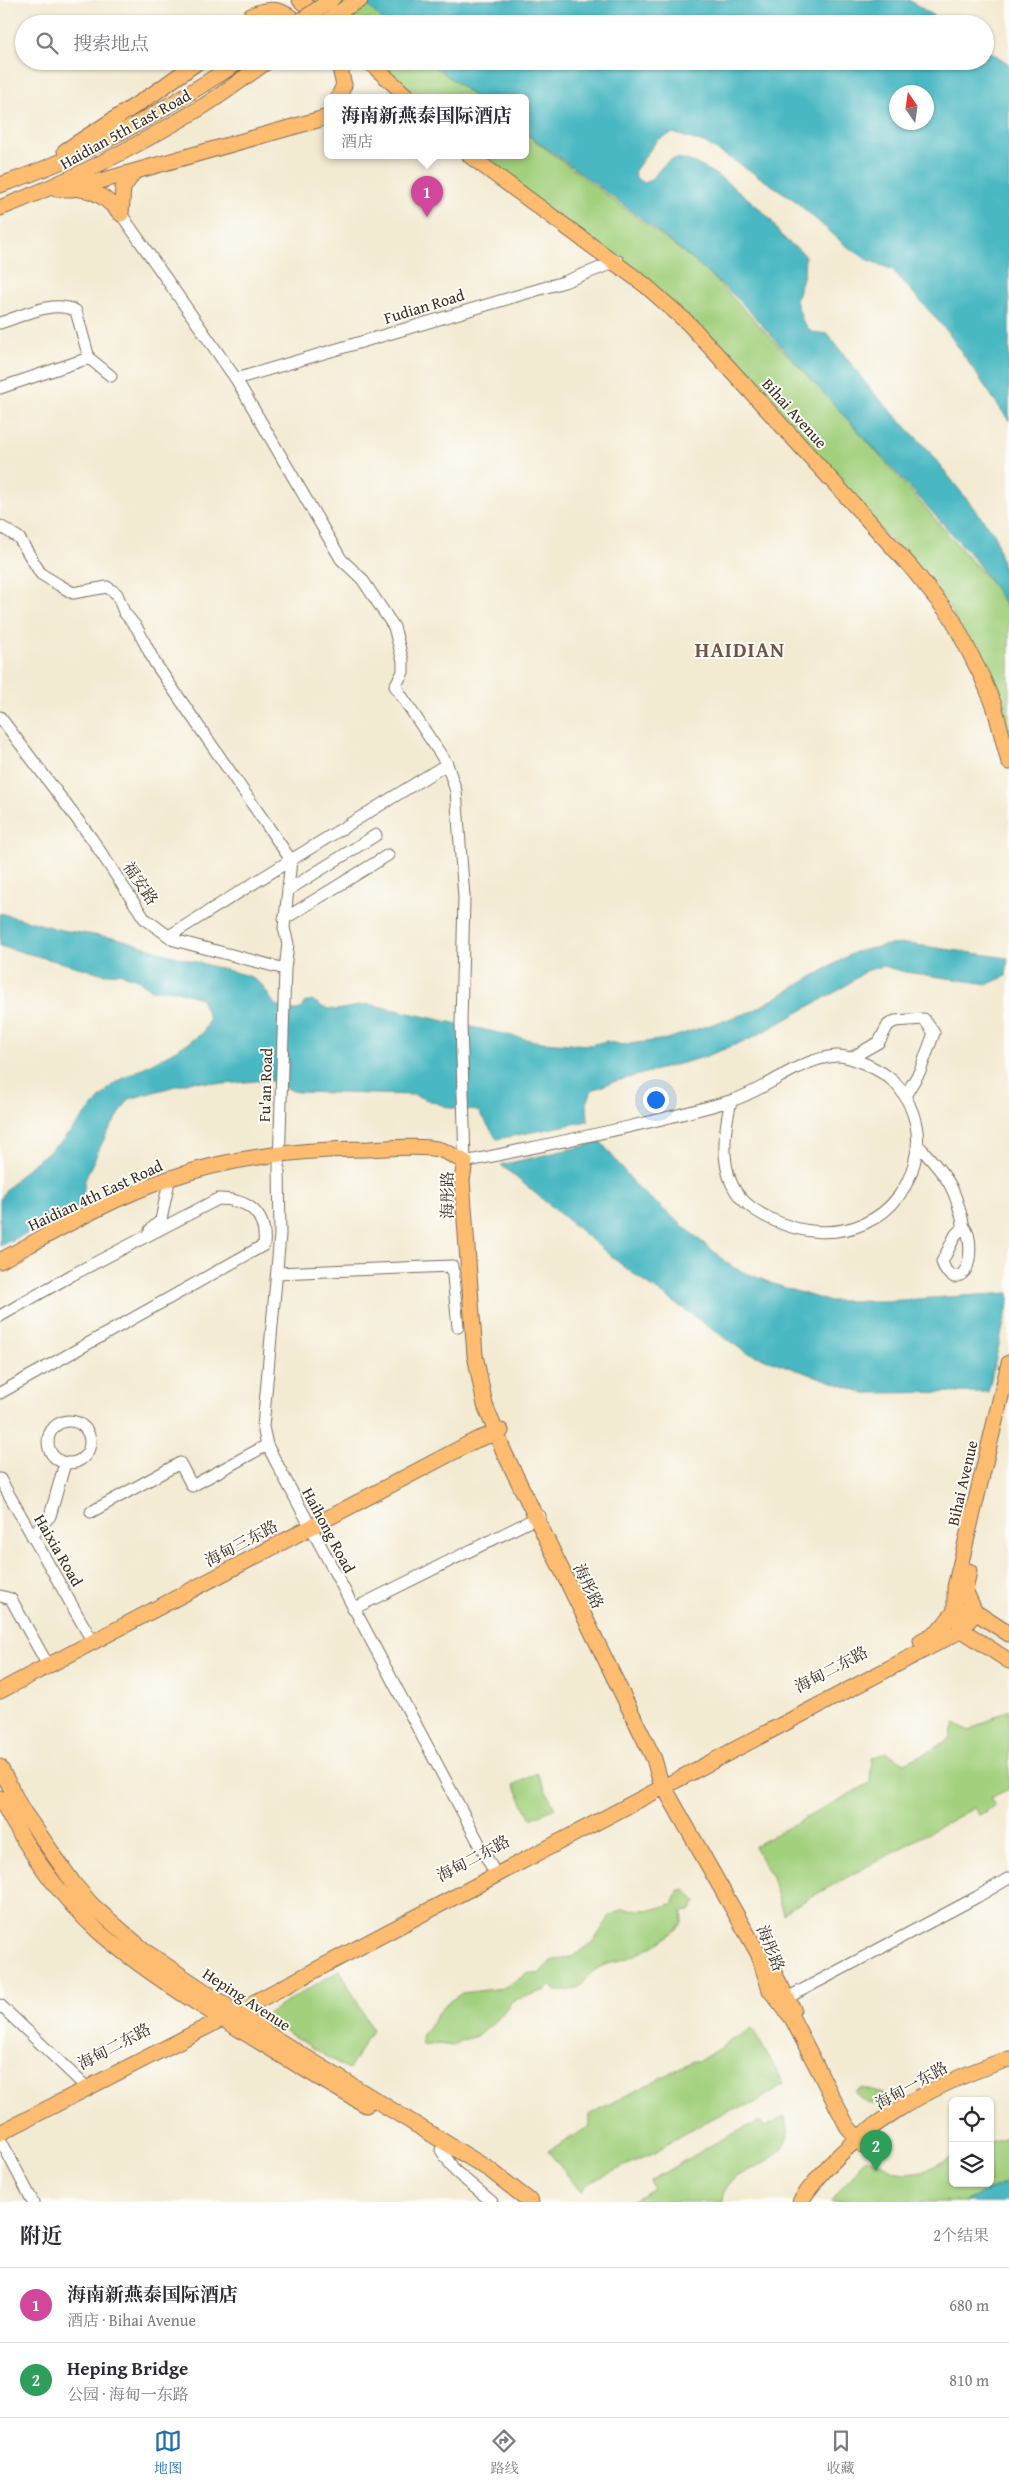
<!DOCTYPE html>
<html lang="zh">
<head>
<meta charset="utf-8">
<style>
	:root { --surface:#fff; --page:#f7f7f7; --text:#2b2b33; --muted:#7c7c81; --line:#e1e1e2; --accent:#1f6fb2 }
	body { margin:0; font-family:"Gentium Book Plus","Noto Serif SC",serif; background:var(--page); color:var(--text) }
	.controls { position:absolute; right:15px; bottom:15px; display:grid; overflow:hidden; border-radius:8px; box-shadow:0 1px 4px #0004 }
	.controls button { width:45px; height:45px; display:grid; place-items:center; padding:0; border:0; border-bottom:1px solid var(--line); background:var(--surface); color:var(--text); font:25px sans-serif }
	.compass { position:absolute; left:889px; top:85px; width:45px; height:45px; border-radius:50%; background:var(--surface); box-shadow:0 1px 4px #0004; rotate:347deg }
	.you { position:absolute; left:655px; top:1099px; width:18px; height:18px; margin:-12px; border:4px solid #fff; border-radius:50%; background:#1a73e8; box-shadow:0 0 0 8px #1a73e833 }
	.badge { display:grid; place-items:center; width:32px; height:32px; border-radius:50%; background:var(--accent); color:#fff; font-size:16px; font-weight:700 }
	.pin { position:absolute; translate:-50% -41px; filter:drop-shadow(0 1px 2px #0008) }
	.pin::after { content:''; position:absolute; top:26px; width:18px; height:15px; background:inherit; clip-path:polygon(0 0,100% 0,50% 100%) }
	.popup { position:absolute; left:324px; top:94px; width:205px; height:65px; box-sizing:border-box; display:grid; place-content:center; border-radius:8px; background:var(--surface); filter:drop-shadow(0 1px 4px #0005); font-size:16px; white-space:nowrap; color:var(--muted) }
	.popup b { font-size:19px; color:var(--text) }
	.popup::after { content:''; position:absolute; left:50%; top:100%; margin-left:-10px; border:10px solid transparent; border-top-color:var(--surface) }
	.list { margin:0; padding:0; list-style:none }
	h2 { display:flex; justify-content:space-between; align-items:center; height:65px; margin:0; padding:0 20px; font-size:21px }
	h2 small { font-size:16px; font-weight:400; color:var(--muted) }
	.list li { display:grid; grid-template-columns:32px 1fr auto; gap:15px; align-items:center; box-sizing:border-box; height:75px; padding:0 20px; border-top:1px solid var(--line) }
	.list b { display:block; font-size:19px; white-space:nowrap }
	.list p { margin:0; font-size:16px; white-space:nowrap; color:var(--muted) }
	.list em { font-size:16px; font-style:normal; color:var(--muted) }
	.icon { flex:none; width:28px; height:28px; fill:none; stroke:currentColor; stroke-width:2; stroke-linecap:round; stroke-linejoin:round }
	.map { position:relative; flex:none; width:1009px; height:2202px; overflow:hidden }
	.search { position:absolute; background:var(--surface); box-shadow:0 1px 4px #0004; left:15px; right:15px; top:15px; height:55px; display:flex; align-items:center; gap:12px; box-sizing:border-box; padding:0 18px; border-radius:28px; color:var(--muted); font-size:19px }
	.sheet { height:215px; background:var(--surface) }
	nav { display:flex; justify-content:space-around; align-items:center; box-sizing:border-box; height:70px; border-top:1px solid var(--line); background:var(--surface); font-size:14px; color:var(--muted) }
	nav a { display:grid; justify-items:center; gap:2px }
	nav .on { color:var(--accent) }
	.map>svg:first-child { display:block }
	.green { fill:#a2d07d; stroke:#6e7d4e }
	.water { fill:#49b8c2; stroke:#427170; fill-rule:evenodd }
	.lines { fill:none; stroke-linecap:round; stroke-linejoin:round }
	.minor-casing { stroke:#7b6d5d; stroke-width:13 }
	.major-casing { stroke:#7b6d5d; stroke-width:17 }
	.minor { stroke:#fff; stroke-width:11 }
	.major { stroke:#febc70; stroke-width:15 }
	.major-bridge-casing { stroke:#7b6d5d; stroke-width:17; stroke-linecap:butt }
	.major-bridge { stroke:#febc70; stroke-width:15 }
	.labels { text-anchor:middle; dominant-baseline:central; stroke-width:4; stroke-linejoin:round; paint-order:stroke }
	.street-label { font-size:16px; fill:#3b2a1e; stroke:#fdfcf7 }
	.district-label { font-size:21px; font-weight:bold; letter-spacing:1px; fill:#6f5346; stroke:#fdfcf7 }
</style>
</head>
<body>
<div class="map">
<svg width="1009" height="2202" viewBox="0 0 1009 2202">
	<rect width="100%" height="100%" fill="#fdfcf7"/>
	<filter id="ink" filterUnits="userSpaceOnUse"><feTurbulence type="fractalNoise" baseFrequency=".02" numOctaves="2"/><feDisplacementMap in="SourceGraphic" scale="10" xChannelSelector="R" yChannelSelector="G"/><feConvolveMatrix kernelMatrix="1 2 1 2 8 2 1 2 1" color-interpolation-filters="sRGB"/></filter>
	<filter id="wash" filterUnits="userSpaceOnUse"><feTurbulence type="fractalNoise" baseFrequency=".0096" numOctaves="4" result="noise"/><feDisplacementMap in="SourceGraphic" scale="20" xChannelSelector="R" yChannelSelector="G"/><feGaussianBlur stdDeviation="1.12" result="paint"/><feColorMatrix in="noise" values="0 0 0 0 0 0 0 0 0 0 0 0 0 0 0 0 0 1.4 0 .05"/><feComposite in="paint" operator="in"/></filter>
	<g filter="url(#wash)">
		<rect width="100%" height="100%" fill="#f3ead2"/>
		<path class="green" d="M300 0H362L387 24H327Z
			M369 61H429L479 98H410Z
			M526 134 704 268 829 398 997 590 1009 613V747L951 609 729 359 482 156H526Z
			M1009 1709V1789L990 1798 995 1806 979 1815 974 1808 791 1908 783 1914 772 1877 754 1846 870 1783 872 1758 886 1752 905 1763 934 1749 950 1738 955 1723 969 1731Z
			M537 1773 555 1808 531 1819 514 1785Z
			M684 1889 696 1901 690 1911 682 1912 683 1922C669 1940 640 1955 618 1961 612 1963 606 1964 600 1967 579 1978 590 1992 555 1991L550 1985 546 1990 512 2001 498 2019 477 2036 462 2040 453 2046 439 2044 423 2046 422 2036 444 2005 462 1993 503 1988 529 1973 539 1974 551 1961 573 1956 594 1941 610 1916 622 1909 651 1910 672 1904 678 1891Z
			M340 1970 372 2030 349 2070 262 2017Z
			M752 2028 784 2084 753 2104 727 2111 684 2133 655 2152 588 2183 581 2192 548 2151 590 2126V2114L693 2061H699Z
			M861 2088 896 2097 895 2102 889 2099C876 2106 863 2105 855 2091Z
			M785 2117 789 2132C786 2138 784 2145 780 2150 764 2171 723 2170 723 2202H631L653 2188 650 2181C685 2161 721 2137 759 2122L765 2127Z
			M1009 2137V2181L965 2202H831L866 2158 904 2174 923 2172 953 2156V2183H990V2142Z"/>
		<path class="water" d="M362 0H909L946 24H386Z
			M985 48 1009 64V421L947 331 893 270 868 260 845 245 793 199 741 165 707 144 673 133 657 140 634 172 637 179 645 183C657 178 661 162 674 159 695 153 756 203 770 219 775 225 777 233 784 238 790 244 798 249 805 255L804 274 796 301 803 322 811 332 828 334 871 390 928 450 995 535 1004 571 1009 581V609L972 556 740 301C673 239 599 187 526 133V98H476L428 61H985ZM926 92V122H896V92Z
			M0 913 61 930 121 939 170 955 249 976 261 984 275 1005 292 1011 301 1009 304 1003 312 1000 324 1008 337 1010 368 1004 539 1042 590 1045 607 1041 622 1045 667 1039 753 1011 855 952 888 945 909 944 1008 958 1006 976 988 984 905 972 883 966 866 971 839 990 750 1039 704 1057 613 1082 592 1090 587 1103 588 1121 497 1139 478 1111 450 1108 414 1095 297 1092C286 1090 278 1081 266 1080L225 1084 193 1081 129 1099 106 1135 85 1179 82 1205 52 1223 0 1245V1199L6 1190 23 1172 62 1141 113 1084 180 1048 203 1033 209 1019 201 998 173 990H152L137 979 119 973 104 974 0 946Z
			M601 1142 638 1188 732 1267 773 1284 827 1301H886L1009 1293V1301L988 1392 865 1393 745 1352 628 1270 501 1165Z
			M1009 2181V2202H965Z"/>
	</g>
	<g filter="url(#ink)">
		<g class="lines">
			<g class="minor-casing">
				<path id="minor" d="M121 214 236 379 341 559 362 579 394 627 403 661V672L395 686 447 764 456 791 464 897 461 1023 465 1162C553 1143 643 1126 730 1101 766 1091 797 1059 836 1056 851 1055 883 1071 894 1082 910 1098 920 1126 917 1149 907 1224 834 1250 771 1219 754 1211 738 1200 731 1182 721 1158 725 1126 731 1101
					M0 323C23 316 53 299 76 311L89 358 111 376
					M236 379 564 282 618 261
					M0 388 89 358
					M0 526 19 538 41 574 59 585 73 593 107 587 117 594 124 612 137 628 155 663 291 860 169 936
					M0 717 92 839 144 918 174 940 285 969 279 1167 280 1235 263 1427 267 1445 496 1875
					M288 890 376 835
					M284 919 388 855
					M285 969 288 944 284 928 291 860 447 764
					M851 1058 879 1042 888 1025 895 1021 924 1019 934 1033 920 1071 905 1096
					M917 1144C947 1177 954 1183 964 1227L956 1234 942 1262 946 1271 954 1277C957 1276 960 1276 962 1274 972 1266 972 1235 964 1227
					M150 1230 161 1220 168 1186
					M277 1273 452 1266 458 1327
					M0 1316 72 1275 218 1199C248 1199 267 1213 264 1245L0 1393
					M48 1442a21 21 0 1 1 42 0a21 21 0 1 1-42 0Z
					M0 1479 90 1637
					M91 1512 180 1463 192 1486 267 1445
					M32 1536 50 1516 65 1463
					M0 1596 11 1599 45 1660
					M353 1609 540 1516
					M787 1998 977 1897 1009 1878
					M0 2005 82 2083
					M0 2139 33 2202
					M441 2150 455 2171 492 2202"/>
			</g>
			<g class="major-casing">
				<path id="major" d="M300 0 322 19
					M347 7 360 0
					M251 16C270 6 283 9 299 24
					M368 61 409 98
					M338 98 344 85 338 61
					M65 151 156 92 199 61
					M470 156 645 285 689 324 910 566 952 618 982 677 994 705 1009 762
					M0 185C85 157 165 110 240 61
					M56 189H72L328 117
					M79 189C97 190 109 201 121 214
					M0 208C71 181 137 146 202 107 225 93 246 76 268 61
					M121 214 123 188 134 172
					M465 1162 462 1180 475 1355 485 1405 504 1452 654 1759 660 1780 758 1953 770 1990 792 2018 847 2126 865 2147
					M0 1261C55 1231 111 1198 171 1178 233 1157 303 1149 369 1149 388 1148 425 1145 441 1150 449 1153 458 1158 465 1162
					M969 1571 965 1590 975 1612 1009 1634
					M955 1611 975 1612 962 1630 955 1611V1587L1009 1363
					M921 1641 938 1632 955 1611
					M0 1691 476 1440 501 1431
					M0 1767 21 1808 74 1884 93 1906 146 1952 276 2039 490 2170 531 2202
					M0 1798C25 1846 58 1895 99 1932 138 1966 181 1994 226 2021 272 2050 318 2078 366 2105
					M765 1956 793 2009
					M0 2133 253 2003 962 1630 1009 1661
					M800 2202C848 2130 928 2085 1009 2059"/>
			</g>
			<use href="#minor" class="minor"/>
			<use href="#major" class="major"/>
			<g class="major-bridge-casing">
				<path id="major-bridge" d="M296 24 331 0
					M323 24 347 7"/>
			</g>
			<use href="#major-bridge" class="major-bridge"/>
		</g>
	</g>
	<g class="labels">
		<g class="street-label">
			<text transform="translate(125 129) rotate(-29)">Haidian 5th East Road</text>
			<text transform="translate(424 306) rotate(-17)">Fudian Road</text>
			<text transform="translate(795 413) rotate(48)">Bihai Avenue</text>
			<text transform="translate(141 883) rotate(56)">福安路</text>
			<text transform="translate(265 1085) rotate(-88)">Fu'an Road</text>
			<text transform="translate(95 1195) rotate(-25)">Haidian 4th East Road</text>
			<text transform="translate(447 1195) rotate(-90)">海彤路</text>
			<text transform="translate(962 1483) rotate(-77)">Bihai Avenue</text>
			<text transform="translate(329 1530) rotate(62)">Haihong Road</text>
			<text transform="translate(241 1543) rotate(-28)">海甸三东路</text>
			<text transform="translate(59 1550) rotate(60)">Haixia Road</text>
			<text transform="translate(589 1586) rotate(64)">海彤路</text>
			<text transform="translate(831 1669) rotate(-28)">海甸二东路</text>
			<text transform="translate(473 1858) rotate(-28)">海甸二东路</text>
			<text transform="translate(771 1948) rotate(68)">海彤路</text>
			<text transform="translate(247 1999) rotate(33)">Heping Avenue</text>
			<text transform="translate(114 2046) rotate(-28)">海甸二东路</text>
			<text transform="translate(911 2085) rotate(-29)">海甸一东路</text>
		</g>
		<g class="district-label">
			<text x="740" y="649">HAIDIAN</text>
		</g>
	</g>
</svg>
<div class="controls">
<button><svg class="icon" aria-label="locate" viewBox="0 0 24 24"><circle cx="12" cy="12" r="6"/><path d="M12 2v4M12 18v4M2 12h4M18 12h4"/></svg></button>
<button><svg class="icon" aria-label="layers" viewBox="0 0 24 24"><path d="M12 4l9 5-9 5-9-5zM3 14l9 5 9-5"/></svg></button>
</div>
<svg class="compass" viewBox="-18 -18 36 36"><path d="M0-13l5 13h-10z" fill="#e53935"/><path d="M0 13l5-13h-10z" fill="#7c7c81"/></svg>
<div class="you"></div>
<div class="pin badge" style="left:427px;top:217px;background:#d1479c">1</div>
<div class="popup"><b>海南新燕泰国际酒店</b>酒店</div>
<div class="pin badge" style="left:876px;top:2171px;background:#2e9e5b">2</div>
<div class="search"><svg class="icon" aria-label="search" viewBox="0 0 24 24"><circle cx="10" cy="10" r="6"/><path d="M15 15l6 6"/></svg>搜索地点</div>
</div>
<section class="sheet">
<h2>附近<small>2个结果</small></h2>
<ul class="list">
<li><span class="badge" style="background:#d1479c">1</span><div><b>海南新燕泰国际酒店</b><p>酒店 · Bihai Avenue</p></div><em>680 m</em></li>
<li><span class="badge" style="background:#2e9e5b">2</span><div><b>Heping Bridge</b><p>公园 · 海甸一东路</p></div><em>810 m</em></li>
</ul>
</section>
<nav>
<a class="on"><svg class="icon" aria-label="map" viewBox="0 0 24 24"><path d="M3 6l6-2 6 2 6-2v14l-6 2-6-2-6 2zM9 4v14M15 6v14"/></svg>地图</a>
<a><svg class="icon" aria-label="directions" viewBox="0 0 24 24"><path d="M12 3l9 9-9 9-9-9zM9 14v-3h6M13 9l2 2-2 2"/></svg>路线</a>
<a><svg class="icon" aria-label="saved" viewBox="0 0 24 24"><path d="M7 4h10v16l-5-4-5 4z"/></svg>收藏</a>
</nav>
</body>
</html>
